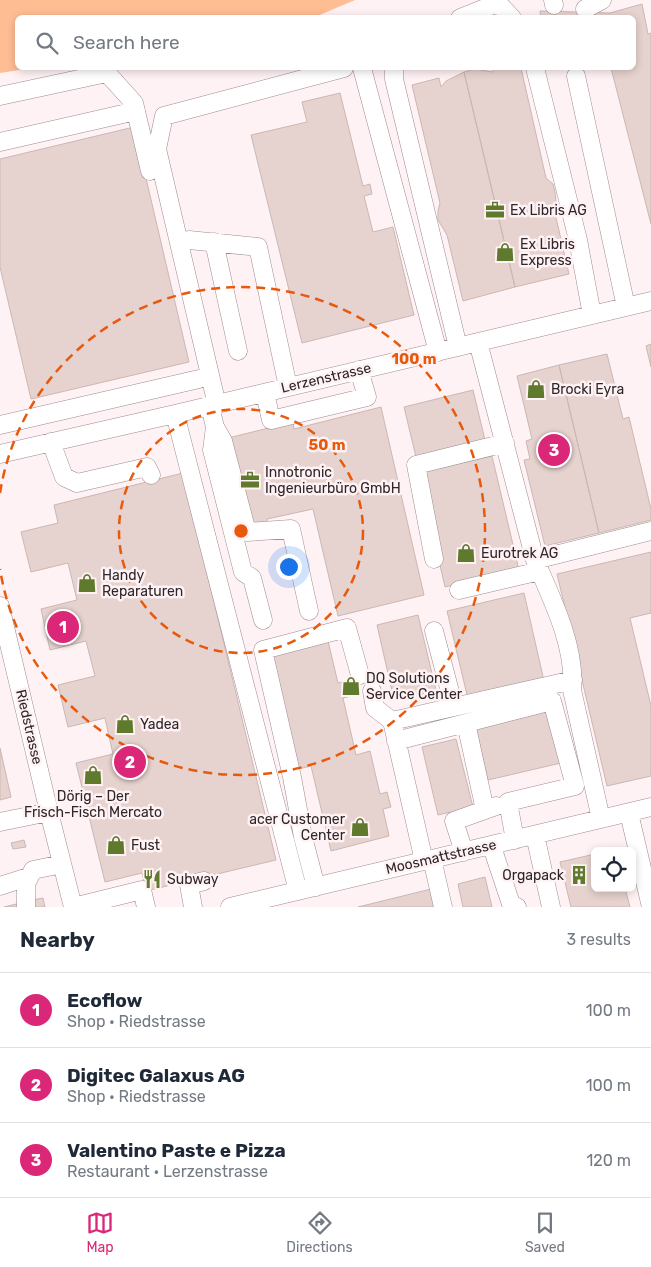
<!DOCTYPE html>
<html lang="en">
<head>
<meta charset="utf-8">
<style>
	:root { --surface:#fff; --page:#f6f6f7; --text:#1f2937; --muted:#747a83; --line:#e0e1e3; --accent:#db2777 }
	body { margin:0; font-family:Rubik,sans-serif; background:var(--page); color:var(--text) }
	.controls { position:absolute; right:15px; bottom:15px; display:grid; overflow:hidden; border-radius:8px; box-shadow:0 2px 8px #0003 }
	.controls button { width:45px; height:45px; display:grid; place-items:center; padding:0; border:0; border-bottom:1px solid var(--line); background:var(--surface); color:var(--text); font:25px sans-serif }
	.you { position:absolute; left:288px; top:566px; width:18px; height:18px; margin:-12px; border:4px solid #fff; border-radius:50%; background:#1a73e8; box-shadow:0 0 0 8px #1a73e833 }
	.badge { display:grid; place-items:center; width:32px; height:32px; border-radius:50%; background:var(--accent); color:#fff; font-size:16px; font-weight:700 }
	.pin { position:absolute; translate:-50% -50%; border:2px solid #fff; box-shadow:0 1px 5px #0006 }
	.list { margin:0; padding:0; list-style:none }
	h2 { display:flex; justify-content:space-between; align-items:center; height:65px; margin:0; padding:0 20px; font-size:21px }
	h2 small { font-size:16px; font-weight:400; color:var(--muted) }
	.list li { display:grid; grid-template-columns:32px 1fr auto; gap:15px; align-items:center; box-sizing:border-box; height:75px; padding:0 20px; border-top:1px solid var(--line) }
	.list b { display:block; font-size:19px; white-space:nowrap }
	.list p { margin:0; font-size:16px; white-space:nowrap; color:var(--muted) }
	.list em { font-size:16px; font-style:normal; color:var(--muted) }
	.icon { flex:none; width:28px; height:28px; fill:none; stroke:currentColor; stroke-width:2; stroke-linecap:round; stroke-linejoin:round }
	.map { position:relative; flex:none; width:651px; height:907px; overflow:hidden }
	.search { position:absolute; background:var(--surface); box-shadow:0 2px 8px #0003; left:15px; right:15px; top:15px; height:55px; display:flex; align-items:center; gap:12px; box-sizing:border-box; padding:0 18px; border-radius:8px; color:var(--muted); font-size:19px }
	.sheet { height:290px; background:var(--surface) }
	nav { display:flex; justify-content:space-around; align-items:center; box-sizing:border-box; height:70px; border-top:1px solid var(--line); background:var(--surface); font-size:14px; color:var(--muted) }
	nav a { display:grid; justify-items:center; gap:2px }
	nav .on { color:var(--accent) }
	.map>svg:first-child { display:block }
	.green { fill:#ffbd94 }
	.building { fill:#e6d2ce; stroke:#cbb7b4 }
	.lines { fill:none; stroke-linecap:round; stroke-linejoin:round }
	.minor-casing { stroke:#9e8b8f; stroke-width:19 }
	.minor { stroke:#fff; stroke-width:18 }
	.ring { fill:none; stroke:#e8590c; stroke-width:2.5; stroke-dasharray:9 6 }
	.labels { text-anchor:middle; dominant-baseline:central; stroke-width:5; stroke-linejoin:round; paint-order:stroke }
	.poi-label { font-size:14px; fill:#2e2628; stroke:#fff2f4; text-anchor:start }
	.street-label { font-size:14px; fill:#2e2628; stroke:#fff2f4 }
	.centre { fill:#e8590c; stroke:#fff2f4; stroke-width:2.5 }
	.ring-label { font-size:15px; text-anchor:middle; font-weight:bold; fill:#e8590c; stroke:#fff2f4; stroke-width:5; stroke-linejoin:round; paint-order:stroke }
</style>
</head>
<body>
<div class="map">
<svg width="651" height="907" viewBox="0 0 651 907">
	<rect width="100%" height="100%" fill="#fff2f4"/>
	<path class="green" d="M0 0H355L315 17 18 18V68H32L0 73Z"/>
	<path class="building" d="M642 4 648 34 651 33V224L611 68H634V18H541L540 11 610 13Z
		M493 68H521L546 178 553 184 555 192 556 202 554 209 569 274 515 287 464 72 474 69 493 72Z
		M464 72 515 287 463 301 447 235 438 220V211L440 203 412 85 439 78 441 87 446 81Z
		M340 93 363 186 370 184 372 194 364 196 373 232 393 227 414 315 302 343 251 135 307 122 302 102Z
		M134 127 189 362 31 399 0 267V159Z
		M651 344V367L646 346Z
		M607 354 623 419 629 417 651 509V520L599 533 559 365Z
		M559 365 599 533 545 546 524 460 530 459 526 441 532 439 517 376Z
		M473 390 485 440 416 457 404 407Z
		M381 407 424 595 338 616 313 509 267 519 268 524 247 528 224 439 293 422 294 429Z
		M492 456 519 570 445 587 419 473Z
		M183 473 276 860 146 891 142 873 105 882 76 763 113 754 105 718 68 727 58 685 95 676 86 641 50 650 41 609 77 600 68 563 31 572 21 532 58 523 54 505Z
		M651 552V613L630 618 651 706V776L607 786 557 574Z
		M524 593 544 681 468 699 447 611Z
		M418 615 436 690 394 700 377 625Z
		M328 641 338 683 356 678 360 694 343 698 356 755 370 751 380 794 387 792 391 807 383 809 389 836 331 851 311 766 298 769 270 655Z
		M549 711 561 763 488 780 476 729Z
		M456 739 473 807 438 815 422 747Z
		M0 748 11 797 0 800Z
		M24 840 26 847 13 849 11 843Z
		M595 854V888H625L630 907H571L560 862Z
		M485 877 492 907H463L458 884Z
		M431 889 436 907H358Z
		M43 898 45 907H4L33 900Z"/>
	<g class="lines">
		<g class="minor-casing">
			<path id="minor" d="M553 0 554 5
				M585 9 602 0
				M460 18 498 3 512 18
				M362 68 438 352
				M394 68V79L458 347
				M535 68 578 240 592 315
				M576 76 626 307
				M0 96 107 73 134 103 150 171
				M0 142 136 111
				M189 240 258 247 288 387
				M214 242 238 351
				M478 342 535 560 651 531
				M265 393 271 420 367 397 359 370
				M217 405 157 149 164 116 344 68
				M210 406 215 427 223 441 247 532 291 529 309 611
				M175 414 298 891
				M0 425 199 379
				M215 427 212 450 243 572 252 578 263 620
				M51 442 64 477 77 483 147 467 151 475
				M0 454 175 414 651 301
				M434 559 416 465 505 443
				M535 560C552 599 576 647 572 690L601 819
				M459 590 540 571
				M0 606 49 812 73 907
				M434 631 454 707
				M372 691 375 708 392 721
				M396 741 466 723
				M485 810 466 723 552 701 575 786 508 802 515 840
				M629 813 651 907
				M0 822 49 812
				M535 835 551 907
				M493 845 495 856 511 904 517 907
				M464 852 454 821 496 806
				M432 859 443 907
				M424 861 392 721 573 680
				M0 886 28 877
				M316 887 303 837 292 777 263 650 347 628 360 675
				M26 907V884L33 870 62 864
				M73 907 142 890 146 907
				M193 907 189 885 204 881
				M230 907 651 807"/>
		</g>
		<use href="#minor" class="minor"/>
	</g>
	<g class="ring">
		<circle cx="241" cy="531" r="122"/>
		<path d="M0 493A244 244 0 1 1 0 569"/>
	</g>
	<defs>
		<g id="office-bare" transform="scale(1.5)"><path d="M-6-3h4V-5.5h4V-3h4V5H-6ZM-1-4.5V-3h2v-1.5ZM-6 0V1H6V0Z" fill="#607a2d" stroke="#fff2f4" stroke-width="2.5" paint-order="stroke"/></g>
		<g id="shop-bare" transform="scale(1.5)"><path d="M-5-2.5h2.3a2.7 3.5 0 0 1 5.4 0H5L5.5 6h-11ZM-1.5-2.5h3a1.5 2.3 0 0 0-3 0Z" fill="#607a2d" stroke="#fff2f4" stroke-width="2.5" paint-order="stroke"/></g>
		<g id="building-bare" transform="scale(1.5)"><path d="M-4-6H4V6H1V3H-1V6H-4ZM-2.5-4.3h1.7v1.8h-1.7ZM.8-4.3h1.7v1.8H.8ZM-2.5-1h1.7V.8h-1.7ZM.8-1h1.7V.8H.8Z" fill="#607a2d" stroke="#fff2f4" stroke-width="2.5" paint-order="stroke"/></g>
		<g id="restaurant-bare" transform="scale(1.5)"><path d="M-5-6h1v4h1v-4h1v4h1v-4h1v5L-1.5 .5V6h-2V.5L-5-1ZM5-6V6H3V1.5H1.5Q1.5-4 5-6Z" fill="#607a2d" stroke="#fff2f4" stroke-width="2.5" paint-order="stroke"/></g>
	</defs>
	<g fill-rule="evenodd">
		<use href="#office-bare" x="495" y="210"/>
		<use href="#shop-bare" x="505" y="252"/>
		<use href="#shop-bare" x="536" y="389"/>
		<use href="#office-bare" x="250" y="480"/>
		<use href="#shop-bare" x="466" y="553"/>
		<use href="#shop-bare" x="87" y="583"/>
		<use href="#shop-bare" x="351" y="686"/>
		<use href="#shop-bare" x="125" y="724"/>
		<use href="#shop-bare" x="93" y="775"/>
		<use href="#shop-bare" x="360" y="827"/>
		<use href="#shop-bare" x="116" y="845"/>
		<use href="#building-bare" x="579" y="875"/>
		<use href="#restaurant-bare" x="152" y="879"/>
	</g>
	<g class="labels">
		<g class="poi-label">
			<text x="510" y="210">Ex Libris AG</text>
			<text x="520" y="244">Ex Libris<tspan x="520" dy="16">Express</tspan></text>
			<text x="551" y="389">Brocki Eyra</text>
			<text x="265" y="472">Innotronic<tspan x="265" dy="16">Ingenieurbüro GmbH</tspan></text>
			<text x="481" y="553">Eurotrek AG</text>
			<text x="102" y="575">Handy<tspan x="102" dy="16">Reparaturen</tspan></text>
			<text x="366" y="678">DQ Solutions<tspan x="366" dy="16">Service Center</tspan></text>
			<text x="140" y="724">Yadea</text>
			<text x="93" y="796" text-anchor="middle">Dörig – Der<tspan x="93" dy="16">Frisch-Fisch Mercato</tspan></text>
			<text x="345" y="819" text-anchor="end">acer Customer<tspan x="345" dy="16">Center</tspan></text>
			<text x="131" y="845">Fust</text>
			<text x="564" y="875" text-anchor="end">Orgapack</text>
			<text x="167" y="879">Subway</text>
		</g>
		<g class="street-label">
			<text transform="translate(326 378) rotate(-13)">Lerzenstrasse</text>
			<text transform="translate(29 727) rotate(77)">Riedstrasse</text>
			<text transform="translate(441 857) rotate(-13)">Moosmattstrasse</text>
		</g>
	</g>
	<circle cx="241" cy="531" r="8" class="centre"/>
	<g class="ring-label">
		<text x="414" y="364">100 m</text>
		<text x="327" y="450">50 m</text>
	</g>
</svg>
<div class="controls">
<button><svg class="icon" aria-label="locate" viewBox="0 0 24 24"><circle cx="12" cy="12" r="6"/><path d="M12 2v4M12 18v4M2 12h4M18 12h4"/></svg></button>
</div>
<div class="you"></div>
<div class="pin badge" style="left:63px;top:627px">1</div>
<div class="pin badge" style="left:130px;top:762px">2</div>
<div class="pin badge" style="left:554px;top:450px">3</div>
<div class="search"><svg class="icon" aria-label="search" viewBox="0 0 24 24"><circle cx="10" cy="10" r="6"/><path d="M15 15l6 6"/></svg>Search here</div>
</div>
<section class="sheet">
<h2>Nearby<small>3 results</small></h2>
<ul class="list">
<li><span class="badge">1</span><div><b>Ecoflow</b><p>Shop · Riedstrasse</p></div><em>100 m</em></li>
<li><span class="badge">2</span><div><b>Digitec Galaxus AG</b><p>Shop · Riedstrasse</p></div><em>100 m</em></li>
<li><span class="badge">3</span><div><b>Valentino Paste e Pizza</b><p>Restaurant · Lerzenstrasse</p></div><em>120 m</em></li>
</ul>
</section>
<nav>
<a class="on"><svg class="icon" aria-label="map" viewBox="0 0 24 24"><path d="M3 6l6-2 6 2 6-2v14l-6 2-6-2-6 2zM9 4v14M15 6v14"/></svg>Map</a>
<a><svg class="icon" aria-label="directions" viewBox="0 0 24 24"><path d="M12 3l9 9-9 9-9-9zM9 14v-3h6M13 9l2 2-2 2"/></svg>Directions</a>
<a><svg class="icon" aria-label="saved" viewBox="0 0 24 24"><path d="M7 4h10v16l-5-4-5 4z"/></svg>Saved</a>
</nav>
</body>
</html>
